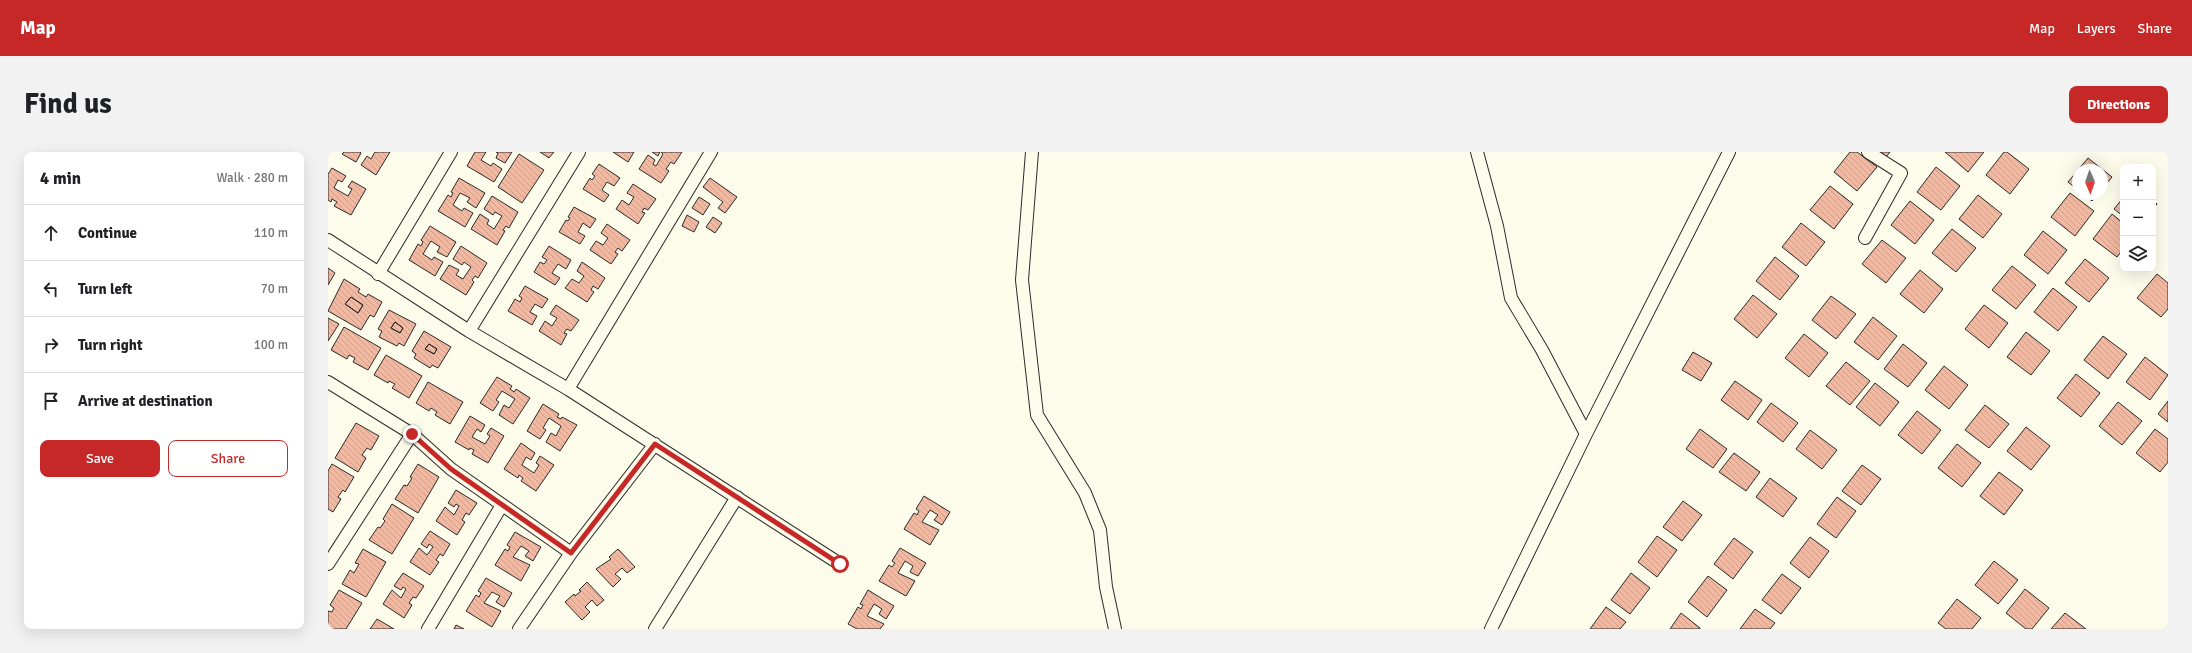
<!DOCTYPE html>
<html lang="en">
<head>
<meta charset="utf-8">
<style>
	:root { --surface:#fff; --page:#f2f2f2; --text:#202124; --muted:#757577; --line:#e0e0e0; --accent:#c62828 }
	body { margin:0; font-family:Signika,sans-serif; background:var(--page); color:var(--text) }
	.controls { position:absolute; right:12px; top:12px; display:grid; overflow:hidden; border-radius:8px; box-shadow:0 4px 16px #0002 }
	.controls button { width:36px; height:36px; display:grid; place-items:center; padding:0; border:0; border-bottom:1px solid var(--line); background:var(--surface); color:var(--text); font:20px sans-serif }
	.compass { position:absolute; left:1744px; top:12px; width:36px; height:36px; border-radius:50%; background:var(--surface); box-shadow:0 4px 16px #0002; rotate:178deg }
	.stop { position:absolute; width:12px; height:12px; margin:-9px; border:3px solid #c62828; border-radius:50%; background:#fff }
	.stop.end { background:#c62828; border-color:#fff; box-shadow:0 1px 4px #0008 }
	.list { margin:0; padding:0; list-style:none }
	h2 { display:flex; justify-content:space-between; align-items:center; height:52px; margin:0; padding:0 16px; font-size:17px }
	h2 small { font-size:13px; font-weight:400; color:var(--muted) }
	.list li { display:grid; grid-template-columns:26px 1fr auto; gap:12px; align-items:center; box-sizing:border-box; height:56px; padding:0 16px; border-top:1px solid var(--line) }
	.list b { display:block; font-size:15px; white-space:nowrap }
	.list em { font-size:13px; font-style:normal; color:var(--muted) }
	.actions { display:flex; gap:8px; padding:12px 16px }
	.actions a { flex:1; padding:9px 0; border:1px solid var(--accent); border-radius:8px; text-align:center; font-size:14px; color:var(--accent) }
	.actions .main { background:var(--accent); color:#fff }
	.icon { flex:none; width:22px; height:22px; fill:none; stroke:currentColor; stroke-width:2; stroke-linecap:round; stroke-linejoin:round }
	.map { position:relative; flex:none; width:1840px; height:477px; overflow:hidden; border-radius:8px }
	header { display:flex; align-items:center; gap:24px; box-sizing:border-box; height:56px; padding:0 20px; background:var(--accent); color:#fff }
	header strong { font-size:19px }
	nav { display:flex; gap:22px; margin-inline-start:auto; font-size:14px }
	.intro { display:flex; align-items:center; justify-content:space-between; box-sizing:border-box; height:96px; padding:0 24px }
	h1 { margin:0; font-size:28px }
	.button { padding:10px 18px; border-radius:8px; background:var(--accent); color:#fff; font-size:14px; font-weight:700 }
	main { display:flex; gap:24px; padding:0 24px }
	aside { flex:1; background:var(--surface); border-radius:8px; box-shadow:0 4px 16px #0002 }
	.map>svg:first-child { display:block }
	.building { fill:url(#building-back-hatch); stroke:#2b2b2b; fill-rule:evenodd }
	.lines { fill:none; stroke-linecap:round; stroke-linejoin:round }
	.street-casing { stroke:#2b2b2b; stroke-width:14 }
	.street { stroke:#fdfbea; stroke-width:12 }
	.route { stroke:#c62828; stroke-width:5 }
</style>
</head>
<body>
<header>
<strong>Map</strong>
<nav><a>Map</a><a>Layers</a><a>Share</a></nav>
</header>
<div class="intro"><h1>Find us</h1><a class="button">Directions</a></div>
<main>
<aside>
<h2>4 min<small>Walk · 280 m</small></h2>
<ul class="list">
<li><svg class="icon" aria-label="ahead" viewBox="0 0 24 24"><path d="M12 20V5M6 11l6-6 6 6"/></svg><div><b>Continue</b></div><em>110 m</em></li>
<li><svg class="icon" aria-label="left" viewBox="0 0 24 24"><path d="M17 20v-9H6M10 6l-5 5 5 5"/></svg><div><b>Turn left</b></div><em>70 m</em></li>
<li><svg class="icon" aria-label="right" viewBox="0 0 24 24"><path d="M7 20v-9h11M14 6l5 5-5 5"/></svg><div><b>Turn right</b></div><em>100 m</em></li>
<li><svg class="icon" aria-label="arrive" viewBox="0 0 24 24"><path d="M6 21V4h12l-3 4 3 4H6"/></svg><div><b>Arrive at destination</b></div></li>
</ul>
<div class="actions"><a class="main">Save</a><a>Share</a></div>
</aside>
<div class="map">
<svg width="1840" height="477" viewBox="0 0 1840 477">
	<defs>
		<pattern id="building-back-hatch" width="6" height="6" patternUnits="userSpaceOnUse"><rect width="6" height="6" fill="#f2b8a0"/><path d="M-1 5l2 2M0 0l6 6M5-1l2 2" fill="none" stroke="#d09e8a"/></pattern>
	</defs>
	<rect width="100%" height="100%" fill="#fdfbea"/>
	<path class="building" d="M16 0H32L33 1 28 10 14 2Z
		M47 0H62L48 23 33 13 39 4 43 7Z
		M147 0H158L153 8 163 14 165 11 174 17 166 30 139 14Z
		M168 0H184L177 11 168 6 170 1Z
		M212 0H226L221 6Z
		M285 0H306L300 10Z
		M324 0H332L330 4Z
		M333 0H354L346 12 343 10 338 17 341 19 333 31 311 17 320 3 327 8 325 12 328 14 335 2Z
		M1522 0H1529L1549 15 1529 39 1506 20Z
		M1551 0H1562L1558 5Z
		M1617 0H1656L1640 20Z
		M1676 0H1679L1701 17 1682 42 1658 23Z
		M191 2 216 18 194 51 170 35Z
		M1760 6 1784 25 1774 37V18H1750Z
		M271 12 292 26 286 34 279 30 274 38 281 43 276 50 255 37 262 26 264 28 267 24 264 22Z
		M1608 15 1632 34 1613 58 1589 40Z
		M4 16 18 24 14 30 10 28 6 36 20 44 24 37 20 35 24 29 38 37 23 63 6 54 9 50 4 47 3 50 0 48V22Z
		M1750 18V38L1740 30Z
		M131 26 157 41 148 56 139 50 142 46 132 41 125 53 134 59 136 56 145 61 137 75 110 59 120 43 123 45 125 41 123 40Z
		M382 26 409 45 397 61 390 56 395 50 375 35Z
		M305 32 328 47 320 58 316 56 314 60 317 61 310 72 288 57 294 48 301 53 306 45 299 41Z
		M1502 34 1525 52 1506 77 1482 58Z
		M1742 41 1766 59 1747 84 1723 65Z
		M1755 42H1770L1764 49Z
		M1650 43 1674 62 1655 86 1631 67Z
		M164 44 190 60 181 76 178 74 175 78 177 79 169 93 143 77 152 62 161 68 159 72 166 77 174 64 167 60 165 63 156 57Z
		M371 45 382 52 375 63 364 56Z
		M1795 46V64L1786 57Z
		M1582 49 1606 68 1587 92 1563 73Z
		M1825 49 1829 52 1825 57Z
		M246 55 268 67 262 76 255 71 250 80 257 84 252 92 231 80 238 68 240 69 242 66 240 65Z
		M1784 62 1795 71V97L1789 105 1765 87Z
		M359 63 371 70 366 80 354 74Z
		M385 65 394 71 387 81 378 75Z
		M1473 71 1497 90 1478 114 1454 95Z
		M279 72 302 88 294 99 290 96 287 100 290 102 283 112 262 98 268 89 275 93 280 86 273 81Z
		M102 74 128 90 119 105 109 100 112 95 103 89 95 102 104 108 106 105 115 110 107 124 81 108 90 92 93 94 95 90 93 88Z
		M1624 77 1648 96 1628 120 1604 101Z
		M1715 79 1739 98 1720 122 1696 103Z
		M1554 88 1578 106 1558 131 1534 112Z
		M133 94 159 111 150 126 147 124 144 128 146 130 138 143 112 127 121 113 131 118 128 123 135 127 143 115 136 110 134 113 125 107Z
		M221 94 243 108 238 117 230 112 224 121 232 126 227 133 206 120 212 110 216 112 219 108 214 105Z
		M1447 105 1471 124 1452 148 1428 129Z
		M1757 107 1781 126 1761 150 1737 131Z
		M254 110 277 126 270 137 265 134 263 138 266 140 259 150 237 136 244 127 251 131 256 124 249 119Z
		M1684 114 1708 133 1688 157 1664 138Z
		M0 116 7 121 0 133Z
		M1592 118 1615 137 1596 161 1572 142Z
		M1829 122 1840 131V157L1833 165 1809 146Z
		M16 127 32 137 30 140 38 145 40 142 54 150 46 165 42 163 33 178 0 159ZM23 145 35 153 30 161 17 152Z
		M197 134 220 147 214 156 207 152 202 160 209 164 204 173 180 159 187 147 192 150 194 146 191 144Z
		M1725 136 1749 155 1730 179 1706 160Z
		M1425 143 1449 162 1429 186 1406 167Z
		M1503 144 1528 162 1508 187 1484 168Z
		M23 145 35 153 30 161 17 152Z
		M228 153 251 168 243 179 239 177 236 181 239 182 233 193 211 179 217 169 224 174 229 166 222 162Z
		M1656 153 1680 171 1661 196 1637 177Z
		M61 158 88 172 76 194 71 191 69 194 51 185 54 179 50 177ZM67 170 75 176 72 181 63 176Z
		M1545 165 1569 184 1550 208 1526 190Z
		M0 166 11 172 0 189Z
		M67 170 75 176 72 181 63 176Z
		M16 175 53 196 40 218 25 210 27 206 21 203 19 207 3 198Z
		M96 179 123 195 110 216 104 213 102 216 86 206 88 202 84 199ZM101 192 109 197 106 202 97 197Z
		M1698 180 1722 199 1703 223 1679 205Z
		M1476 182 1500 201 1481 225 1457 206Z
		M1775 184 1799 202 1780 227 1756 208Z
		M101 192 109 197 106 202 97 197Z
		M1575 192 1599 211 1580 235 1556 217Z
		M1365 200 1384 211 1373 229 1354 218Z
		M58 203 94 224 81 246 64 236 67 232 61 229 60 231 46 223Z
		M1817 205 1840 223 1822 248 1798 230Z
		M1518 210 1542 229 1522 253 1498 234Z
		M1616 214 1640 233 1621 257 1597 238Z
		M1748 222 1772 241 1753 265 1729 246Z
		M169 225 184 234 182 237 186 240 188 237 202 246 185 272 171 263 176 253 181 256 187 247 174 239 168 248 171 250 165 259 152 251Z
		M1407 229 1434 248 1420 268 1393 248Z
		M100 230 135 250 122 272 107 263 109 260 103 256 101 259 88 251Z
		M1547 231 1571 250 1552 274 1528 255Z
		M1840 249V270L1830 262Z
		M1790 250 1814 269 1794 293 1771 274Z
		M1443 251 1470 271 1455 290 1429 270Z
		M215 252 231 262 229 265 233 267 234 265 249 273 232 299 218 290 223 281 228 284 233 274 221 266 215 276 218 278 212 287 199 279Z
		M1657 253 1681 272 1661 296 1637 278Z
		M1589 259 1613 278 1594 302 1570 283Z
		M142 264 157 273 153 280 149 277 144 285 157 292 162 284 159 282 163 276 176 284 160 311 144 302 146 298 142 296 141 298 127 290Z
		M28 271 51 284 43 298 39 296 34 303 38 306 30 320 7 306Z
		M1698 275 1722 294 1703 318 1679 299Z
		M1372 277 1399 297 1385 316 1358 297Z
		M1827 277 1840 287V310L1832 320 1808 301Z
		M1482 278 1509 298 1494 317 1468 297Z
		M193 291 207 301 203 308 198 305 194 313 206 321 211 313 208 311 212 304 226 313 208 339 193 329 195 326 191 323 190 326 176 317Z
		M1629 292 1653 311 1634 335 1610 316Z
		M1406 301 1432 320 1418 339 1391 320Z
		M4 312 26 325 17 340 15 338 10 345 13 347 5 360 0 357V319Z
		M90 312 111 325 90 361 67 347 76 333 79 334 84 326 82 325Z
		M1534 313 1553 327 1533 353 1514 339Z
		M1671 320 1695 338 1676 363 1652 344Z
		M1442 326 1469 346 1455 365 1428 345Z
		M128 338 149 351 141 363 138 361 134 368 137 370 129 383 108 369 117 355 126 363 131 354 128 352 126 355 120 351Z
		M596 344 622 360 614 373 606 368 610 363 602 358 594 370 611 378 602 393 576 377 586 361 589 363 591 359 588 357Z
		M1509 345 1528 359 1508 386 1489 372Z
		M1355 349 1374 363 1354 389 1335 375Z
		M64 352 86 366 64 402 41 388 50 375 52 376 57 369 55 367Z
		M102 379 122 392 115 404 112 402 108 408 111 410 102 423 82 410 91 396 99 403 105 395 101 392 99 396 93 392Z
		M187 380 213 395 205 409 197 404 201 399 193 394 185 405 202 413 193 429 167 413 177 397 180 399 182 395 179 393Z
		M1329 384 1349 398 1329 425 1310 410Z
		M1482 385 1501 399 1481 426 1462 411Z
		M1406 386 1425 400 1405 427 1386 412Z
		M572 396 598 411 590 424 582 420 585 414 577 409 570 421 587 429 578 444 551 429 561 413 564 415 567 411 564 409Z
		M35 397 58 410 38 445 14 432 22 418 26 421 31 412 27 411Z
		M290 397 307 415 299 421 294 416 287 422 293 427 285 435 268 417 283 407 281 405Z
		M1666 409 1690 428 1670 452 1647 433Z
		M75 421 96 434 88 446 85 445 81 451 84 453 76 466 55 452 64 438 73 446 78 437 75 435 73 438 66 434Z
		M1303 421 1322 436 1302 462 1283 448Z
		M1454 422 1473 436 1453 462 1434 448Z
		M1380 424 1399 438 1379 465 1360 450Z
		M158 426 184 441 176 455 168 450 172 444 164 440 156 451 173 459 164 475 138 459 148 443 151 445 153 441 150 439Z
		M259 430 276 448 269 454 264 448 257 455 262 460 254 468 237 450 246 442 247 444 253 439 251 438Z
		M1697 437 1721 456 1704 477H1698L1678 461Z
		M11 438 34 451 18 477H0V459L4 460 6 456 2 453Z
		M540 438 566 454 558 467 551 462 554 457 546 452 539 464 556 472 552 477H529L520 472 530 455 533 457 535 453 532 452Z
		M1629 447 1653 466 1644 477H1618L1610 471Z
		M1278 455 1298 470 1292 477H1262Z
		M1427 457 1447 471 1442 477H1412Z
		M1353 461 1372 476V477H1342Z
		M1737 461 1758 477H1723Z
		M49 467 66 477H42Z
		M128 473 136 477H126Z"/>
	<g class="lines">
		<g class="street-casing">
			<path id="street" d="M704 0 694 128 709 263 757 341 772 378 778 435 787 477
				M1149 0 1169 74 1183 146 1214 198 1258 282
				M1537 86 1573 21 1540 0
				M0 88 141 179 240 237 512 412
				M50 122 123 0
				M141 179 251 0
				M0 230 84 282 123 317 243 401
				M240 237 383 0
				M0 412 84 282
				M100 477 174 353
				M191 477 243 401 327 292
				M327 477 409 345
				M1163 477 1258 282 1401 0"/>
		</g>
		<use href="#street" class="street"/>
	</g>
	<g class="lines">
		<path class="route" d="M84 282 123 317 243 401 327 292 512 412"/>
	</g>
</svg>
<div class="controls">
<button>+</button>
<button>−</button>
<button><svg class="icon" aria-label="layers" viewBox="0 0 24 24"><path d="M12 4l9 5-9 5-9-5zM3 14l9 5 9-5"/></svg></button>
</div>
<svg class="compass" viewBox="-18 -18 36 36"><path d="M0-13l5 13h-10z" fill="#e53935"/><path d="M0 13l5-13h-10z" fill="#757577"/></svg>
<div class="stop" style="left:512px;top:412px"></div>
<div class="stop end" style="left:84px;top:282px"></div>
</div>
</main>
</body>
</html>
